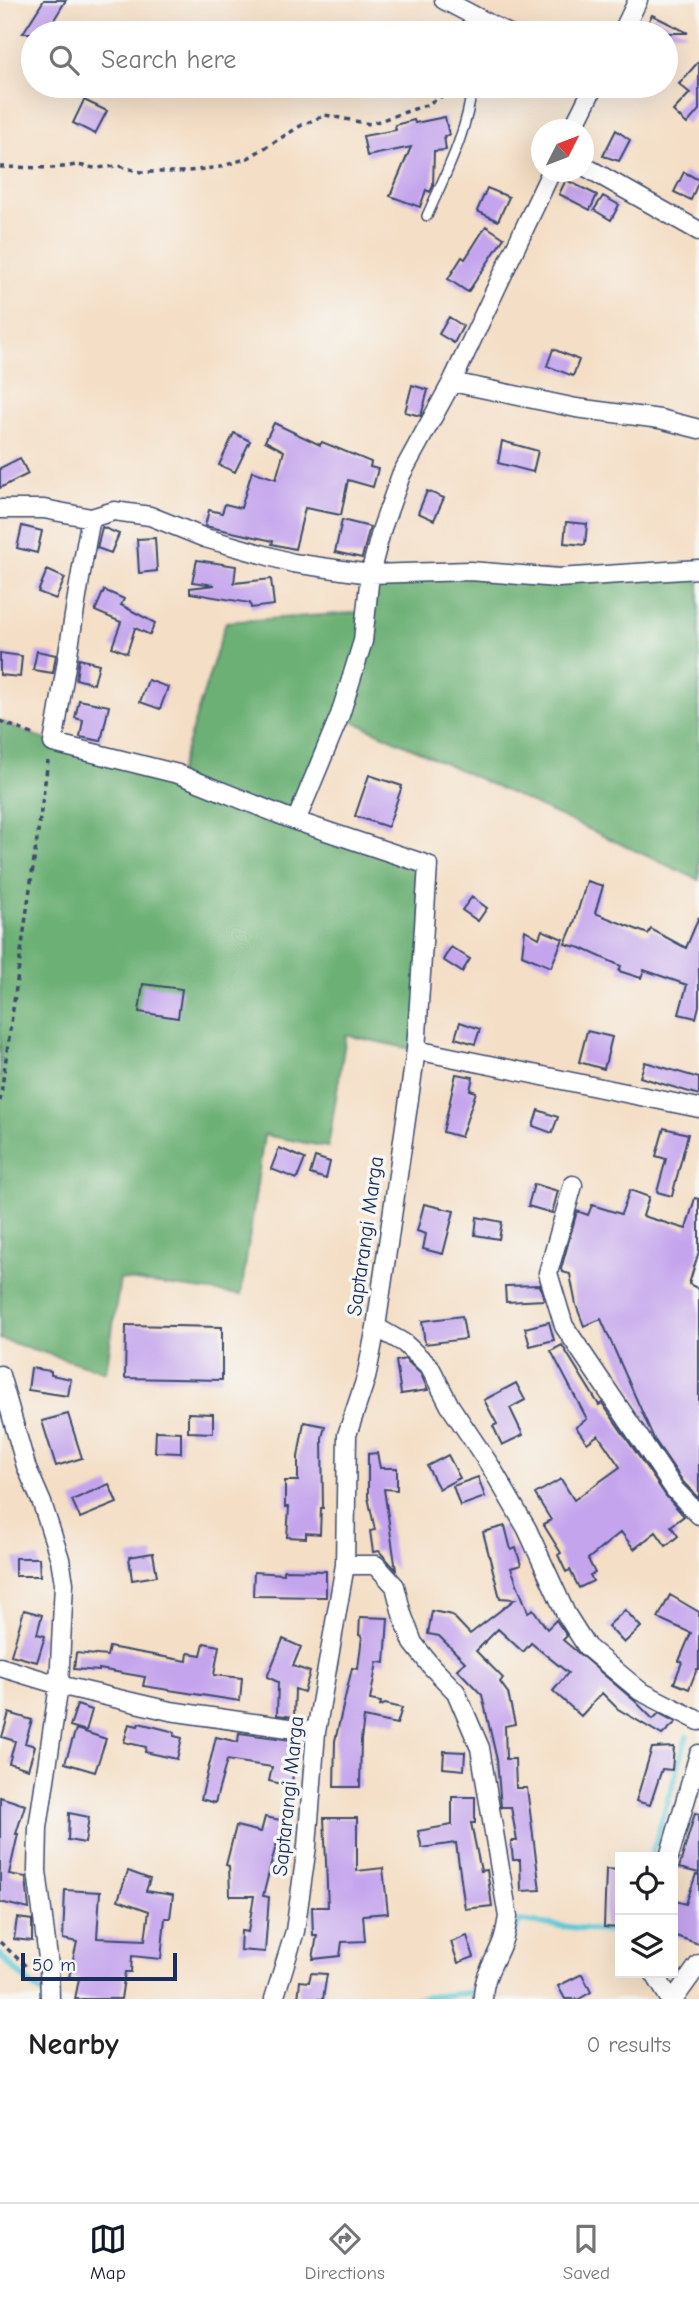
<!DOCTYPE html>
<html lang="en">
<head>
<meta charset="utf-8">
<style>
	:root { --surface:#fff; --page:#f6f6f6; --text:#202124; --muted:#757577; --line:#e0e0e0; --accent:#111827 }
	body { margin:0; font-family:"Comic Neue",sans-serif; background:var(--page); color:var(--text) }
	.controls { position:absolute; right:21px; bottom:21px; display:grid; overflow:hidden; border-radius:0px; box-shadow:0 7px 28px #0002 }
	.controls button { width:63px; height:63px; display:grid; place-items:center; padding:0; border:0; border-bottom:2px solid var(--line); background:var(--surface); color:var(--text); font:35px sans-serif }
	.compass { position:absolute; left:531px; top:119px; width:63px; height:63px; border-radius:50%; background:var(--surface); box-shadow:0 7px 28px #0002; rotate:48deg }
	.scale { position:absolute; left:21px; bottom:18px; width:156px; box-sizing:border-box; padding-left:7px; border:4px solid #1b2f5e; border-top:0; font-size:19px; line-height:24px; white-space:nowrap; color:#1b2f5e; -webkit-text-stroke:5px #f6f6f2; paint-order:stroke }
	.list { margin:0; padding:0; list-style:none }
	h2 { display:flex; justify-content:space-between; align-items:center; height:91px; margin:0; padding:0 28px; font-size:30px }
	h2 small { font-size:23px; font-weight:400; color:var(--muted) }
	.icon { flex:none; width:38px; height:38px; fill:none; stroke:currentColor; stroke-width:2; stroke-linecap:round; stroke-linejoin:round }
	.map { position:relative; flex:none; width:699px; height:1999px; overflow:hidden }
	.search { position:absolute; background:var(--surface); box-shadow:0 7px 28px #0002; left:21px; right:21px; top:21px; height:77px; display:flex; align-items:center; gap:18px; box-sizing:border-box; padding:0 24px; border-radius:38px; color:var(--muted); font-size:26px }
	.sheet { height:203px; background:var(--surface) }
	nav { display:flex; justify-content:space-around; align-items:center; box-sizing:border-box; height:98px; border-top:2px solid var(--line); background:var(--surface); font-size:19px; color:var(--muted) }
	nav a { display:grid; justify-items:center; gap:4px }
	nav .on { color:var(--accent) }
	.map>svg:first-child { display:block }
	.forest { fill:#6cb074; stroke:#447069; stroke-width:2 }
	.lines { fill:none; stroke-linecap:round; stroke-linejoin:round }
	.stream { stroke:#5cc7d6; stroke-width:6 }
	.building { fill:#c4a4ed }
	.service-casing { stroke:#3c496d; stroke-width:12 }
	.minor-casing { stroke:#3c496d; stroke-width:21 }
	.path { stroke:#3c496d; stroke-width:3.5; stroke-dasharray:5 5; stroke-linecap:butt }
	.service { stroke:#fff; stroke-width:9 }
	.minor { stroke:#fff; stroke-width:18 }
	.labels { text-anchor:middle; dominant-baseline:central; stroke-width:7; stroke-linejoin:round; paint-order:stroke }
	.street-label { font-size:21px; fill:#1b2f5e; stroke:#f6f6f2 }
</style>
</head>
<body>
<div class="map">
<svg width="699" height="1999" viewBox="0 0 699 1999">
	<rect width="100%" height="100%" fill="#f6f6f2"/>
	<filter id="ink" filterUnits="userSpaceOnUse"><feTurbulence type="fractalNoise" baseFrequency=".0143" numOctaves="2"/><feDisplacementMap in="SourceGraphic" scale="14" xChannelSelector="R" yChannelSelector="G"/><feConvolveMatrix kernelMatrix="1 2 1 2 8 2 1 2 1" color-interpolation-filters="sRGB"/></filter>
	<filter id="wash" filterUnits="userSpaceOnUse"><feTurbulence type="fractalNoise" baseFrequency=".00686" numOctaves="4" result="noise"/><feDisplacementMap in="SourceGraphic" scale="28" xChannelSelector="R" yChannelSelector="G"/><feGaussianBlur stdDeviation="1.57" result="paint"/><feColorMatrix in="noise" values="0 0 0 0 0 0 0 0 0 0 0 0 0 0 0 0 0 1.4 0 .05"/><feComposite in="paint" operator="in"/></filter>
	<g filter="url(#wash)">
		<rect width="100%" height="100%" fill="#f4dec5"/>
		<path class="forest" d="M699 569V880L340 715 297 821 428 865 416 1050 346 1035 328 1147 264 1135 241 1295 120 1279 106 1372 0 1339V721L53 743 178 774 226 622 366 612 370 574Z"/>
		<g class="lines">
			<path class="stream" d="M651 1857 687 1736
				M511 1941 519 1921 620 1933
				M0 1955 30 1984 47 1996
				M495 1987 507 1952
				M412 1999 475 1992"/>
		</g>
		<g id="blocks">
			<path class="building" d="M44 0H66L46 33H23Z
				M652 15 688 33H642Z
				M699 61V110L687 124 673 111 690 93 679 84Z
				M84 100 107 111 95 134 73 123Z
				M445 117 449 135 444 136 446 150 434 151 433 186 430 192 426 190 420 207 390 196 411 147 367 156 363 136 396 130 395 125 414 120 415 123Z
				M616 130 630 140 619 161 603 156Z
				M684 172 699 180 691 200 674 192Z
				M566 180 597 195 590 210 559 194Z
				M487 188 509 197 498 221 477 211Z
				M603 196 619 205 611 220 594 210Z
				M486 226 504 238 468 292 448 279 462 257 465 259Z
				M449 317 463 326 454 343 439 334Z
				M553 349 579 360 573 376 547 366Z
				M412 385 428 390 421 416 405 412Z
				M274 423 320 445 322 442 371 462 370 467 378 469 373 487 348 480 341 515 305 508 295 549 272 544 273 541 205 526 209 510 222 513 225 504 241 508 252 471 276 479 284 451 265 441Z
				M234 433 250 441 235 472 219 465Z
				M502 441 538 451 533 472 498 463Z
				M20 458 28 474 0 488V468Z
				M427 491 444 498 434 520 418 513Z
				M342 520 370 527 362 558 335 552Z
				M566 522 587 524 585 545 564 543Z
				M22 526 42 531 37 553 17 548Z
				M102 527 119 534 111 553 97 548Z
				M155 538 157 571 139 573 137 539Z
				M197 560 236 566 234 583 271 579 274 605 251 608 250 603 190 593V588L215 585 192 582Z
				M47 570 65 578 56 599 38 592Z
				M104 590 124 599 121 605 155 623 150 635 135 628 127 653 112 647 121 622 95 611Z
				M37 651 56 655 53 673 33 670Z
				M0 653 22 656 20 677 0 675Z
				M79 659 99 664 94 684 76 679Z
				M148 680 168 687 160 709 140 702Z
				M79 700 109 706 101 741 80 737 83 720 75 718Z
				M369 775 402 786 388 827 355 816Z
				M587 881 603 886 595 913 648 934 651 929 686 948 699 917V1006L696 1018 679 1014 687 985 644 970 641 978 619 971 621 966 581 948 565 944 574 923Z
				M472 897 487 908 478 921 462 910Z
				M525 930 539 938 542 930 563 939 551 967 522 955Z
				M451 947 470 959 462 972 443 960Z
				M143 984 182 989 178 1018 139 1012Z
				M460 1022 480 1029 475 1044 455 1038Z
				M587 1031 612 1037 604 1069 579 1062Z
				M645 1062 699 1078V1095L640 1077Z
				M456 1074 473 1077 470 1090 476 1092 461 1137 443 1132Z
				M538 1110 558 1117 552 1133 533 1126Z
				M664 1128 688 1134 672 1196 657 1192 666 1159 656 1156Z
				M279 1148 305 1159 297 1179 271 1169Z
				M315 1157 330 1162 326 1179 310 1174Z
				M534 1184 558 1191 552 1213 528 1206Z
				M630 1190 649 1197 643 1216 686 1229 695 1198 699 1199V1251L689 1284 699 1289V1499L684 1483 654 1439 601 1319 584 1326 576 1305 570 1274 562 1272 561 1269 577 1211 588 1215 592 1205 621 1214Z
				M424 1204 454 1211 443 1254 423 1249 426 1234 417 1231Z
				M477 1217 502 1222 499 1239 475 1235Z
				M540 1285 544 1300 506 1302 505 1286Z
				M462 1316 466 1339 425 1344 422 1321Z
				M549 1322 554 1340 530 1346 525 1328Z
				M126 1325 222 1327V1380L125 1378Z
				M562 1345 599 1405 602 1403 666 1496 684 1516 671 1526 678 1536 666 1546 656 1532 634 1549 621 1532 588 1559 595 1573 590 1575 593 1581 579 1588 570 1570 566 1572 558 1555 561 1553 543 1524 551 1520 535 1494 561 1479 574 1500 620 1467 598 1435 587 1443 576 1427 587 1419 551 1351Z
				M405 1359 421 1374 428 1390 401 1394 396 1361Z
				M31 1368 51 1371V1375L71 1379 68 1396 28 1390Z
				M516 1383 525 1400 510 1408 523 1435 502 1445 493 1426 497 1424 484 1400Z
				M188 1413 213 1414V1433L188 1432Z
				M68 1414 82 1458 56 1466 42 1421Z
				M304 1422 325 1426 322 1438 323 1508H321L320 1534 306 1533V1538L287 1537 289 1507H285V1481H298V1457Z
				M156 1431 181 1432V1453L155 1452Z
				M377 1453 380 1468H397V1490L384 1489 396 1570 379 1551 373 1552 370 1531 375 1530 368 1497V1454Z
				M448 1455 460 1478 439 1489 427 1466Z
				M478 1477 485 1497 460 1506 453 1486Z
				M109 1484 117 1503 80 1518 72 1500Z
				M505 1526 511 1550 516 1548 521 1565 511 1568 528 1612 533 1609 547 1629 556 1620 567 1636 563 1640 636 1702 653 1719 659 1713 676 1722 662 1735 618 1709 602 1693 581 1716 553 1691 568 1673 531 1643 523 1652 498 1629 476 1651 503 1678 500 1682 508 1693 515 1724 505 1726 506 1759H515L516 1788H527L540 1890 521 1891 520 1860H513L511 1841H517L511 1807H501L497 1760 482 1695 457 1669 465 1662 439 1636 428 1634 432 1611 452 1615 470 1634 515 1599 500 1598 483 1532Z
				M153 1553 157 1576 132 1580 129 1557Z
				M15 1558H39L40 1576H15Z
				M284 1570 326 1571V1597L253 1596 254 1572 284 1574Z
				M670 1595 699 1612V1669H697L689 1689 674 1683 682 1662 679 1661 691 1633 658 1618Z
				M24 1610 42 1615 37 1634 45 1636 37 1662 11 1655Z
				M625 1610 641 1627 624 1643 608 1626Z
				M360 1617 388 1618 385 1663 377 1662 370 1700 381 1702 380 1706 385 1704 402 1708 397 1724 364 1717 361 1740 360 1787H334L335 1741 352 1668 358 1669 362 1636 359 1635Z
				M283 1639 301 1647 293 1666 310 1672 304 1692 295 1689 294 1717 277 1715 278 1682 267 1677Z
				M204 1643 219 1646 214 1675 242 1678 240 1701 143 1686 145 1677 99 1669V1671L74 1669 76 1653 107 1656 109 1647 187 1661 188 1653 201 1655Z
				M77 1705 92 1710 86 1731 70 1726Z
				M9 1713 32 1720 25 1743 35 1746 28 1769 9 1763 15 1741 2 1737Z
				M139 1723 175 1732 174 1736 182 1738 177 1759 145 1752 146 1747 124 1742 129 1724 138 1726Z
				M76 1729 106 1739 95 1772 65 1763Z
				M239 1733 292 1740 288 1764 295 1766 291 1786 269 1781 272 1767 227 1760 215 1803 201 1799 216 1737 238 1742Z
				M674 1747 672 1770 662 1769 650 1805 636 1801 652 1748Z
				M444 1751 465 1752 464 1770 443 1768Z
				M0 1797 25 1805 16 1834H18L9 1874 26 1877 29 1909 0 1902Z
				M452 1797H475V1823H471L481 1871 487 1870 492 1906 465 1909 456 1843 422 1848 418 1831 452 1825Z
				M69 1813 89 1817 85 1843 68 1840Z
				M695 1813 699 1814V1873L679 1868Z
				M265 1817 286 1821 280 1846 276 1845 263 1896 269 1897 265 1952 240 1950 241 1931 248 1932 254 1896H230L229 1866 226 1865 236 1826 261 1832Z
				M324 1818H357V1871L383 1868 388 1913 363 1915 365 1941 342 1942 340 1956 313 1959 317 1935H313L312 1907H328Z
				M606 1869 620 1870V1928L604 1927Z
				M128 1871 150 1879 146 1891 173 1895 170 1918H165L161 1959 132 1956 131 1972H125L121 1999H75L79 1979 69 1977 77 1942 63 1939 65 1890 100 1892 97 1938 145 1940 149 1911 118 1900Z
				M696 1874 699 1875V1944L673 1935V1900L686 1904Z
				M17 1918 32 1920V1941L14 1939Z
				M467 1936 474 1957 458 1963 451 1942Z
				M311 1973 327 1974 323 1999H298L300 1981 309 1982Z
				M582 1974 591 1992 579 1999H565L558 1986Z"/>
		</g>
	</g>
	<g filter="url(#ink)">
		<use href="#blocks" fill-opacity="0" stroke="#3c496d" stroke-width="2"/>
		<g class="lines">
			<g class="service-casing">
				<path id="service" d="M427 216C445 175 468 131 472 86"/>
			</g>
			<g class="minor-casing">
				<path id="minor" d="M444 0 507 33
					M622 33 638 0
					M572 130 594 86
					M584 166 699 231
					M452 382 576 408 660 419 699 429
					M0 509H44L91 518 114 511 150 516 205 538 293 563 370 574 470 571 558 578 699 569
					M91 518C76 593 67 668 53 743L178 774 296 821 428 865 416 1050 376 1327 366 1378 347 1435 345 1565 316 1732 307 1846 295 1931 274 1999
					M296 821 340 715 363 641 370 574 382 528 401 475 452 382 551 172
					M416 1050 699 1108
					M573 1185 548 1273 564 1326 675 1490 699 1515
					M376 1327 404 1343 430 1367 450 1406 491 1467 527 1529 566 1614 587 1647 640 1691 699 1721
					M0 1375 26 1466 42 1503 60 1559 64 1583 59 1685 38 1828 37 1871 49 1966 50 1999
					M345 1565H376L395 1586 402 1614 413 1643 431 1666 456 1692 480 1748 508 1917C506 1927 505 1937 501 1945 493 1965 483 1977 483 1999
					M0 1667 59 1685 170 1711 316 1732
					M669 1857 699 1754
					M654 1973 670 1999
					M674 1999 699 1964"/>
			</g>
			<path class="path" d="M0 167 55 168 77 165 95 168 119 166 141 172H181L220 167 248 158 302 125 325 115 370 124 426 105 458 87
				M0 721 37 736
				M0 1101 48 761
				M0 1942 29 1969"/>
			<use href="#service" class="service"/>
			<use href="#minor" class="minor"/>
		</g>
	</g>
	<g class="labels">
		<g class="street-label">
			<text transform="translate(365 1236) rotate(-82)">Saptarangi Marga</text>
			<text transform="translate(288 1796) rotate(-84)">Saptarangi Marga</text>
		</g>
	</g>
</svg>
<div class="controls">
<button><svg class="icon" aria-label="locate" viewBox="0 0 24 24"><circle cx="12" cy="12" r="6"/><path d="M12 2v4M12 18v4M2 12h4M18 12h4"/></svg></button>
<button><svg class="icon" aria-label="layers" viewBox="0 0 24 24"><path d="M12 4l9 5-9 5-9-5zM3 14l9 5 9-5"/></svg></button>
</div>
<svg class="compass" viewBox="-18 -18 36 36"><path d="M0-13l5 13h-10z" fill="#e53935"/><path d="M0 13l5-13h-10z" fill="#757577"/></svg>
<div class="scale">50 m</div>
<div class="search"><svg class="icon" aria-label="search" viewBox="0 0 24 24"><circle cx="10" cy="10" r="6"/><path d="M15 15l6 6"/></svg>Search here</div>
</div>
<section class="sheet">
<h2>Nearby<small>0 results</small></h2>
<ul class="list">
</ul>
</section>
<nav>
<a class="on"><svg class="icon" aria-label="map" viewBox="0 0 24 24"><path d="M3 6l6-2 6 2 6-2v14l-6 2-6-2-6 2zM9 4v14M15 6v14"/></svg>Map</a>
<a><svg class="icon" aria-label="directions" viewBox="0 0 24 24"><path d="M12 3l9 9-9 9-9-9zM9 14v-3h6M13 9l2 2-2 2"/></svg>Directions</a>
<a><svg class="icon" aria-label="saved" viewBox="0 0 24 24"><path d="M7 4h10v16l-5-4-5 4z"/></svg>Saved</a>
</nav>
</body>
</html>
